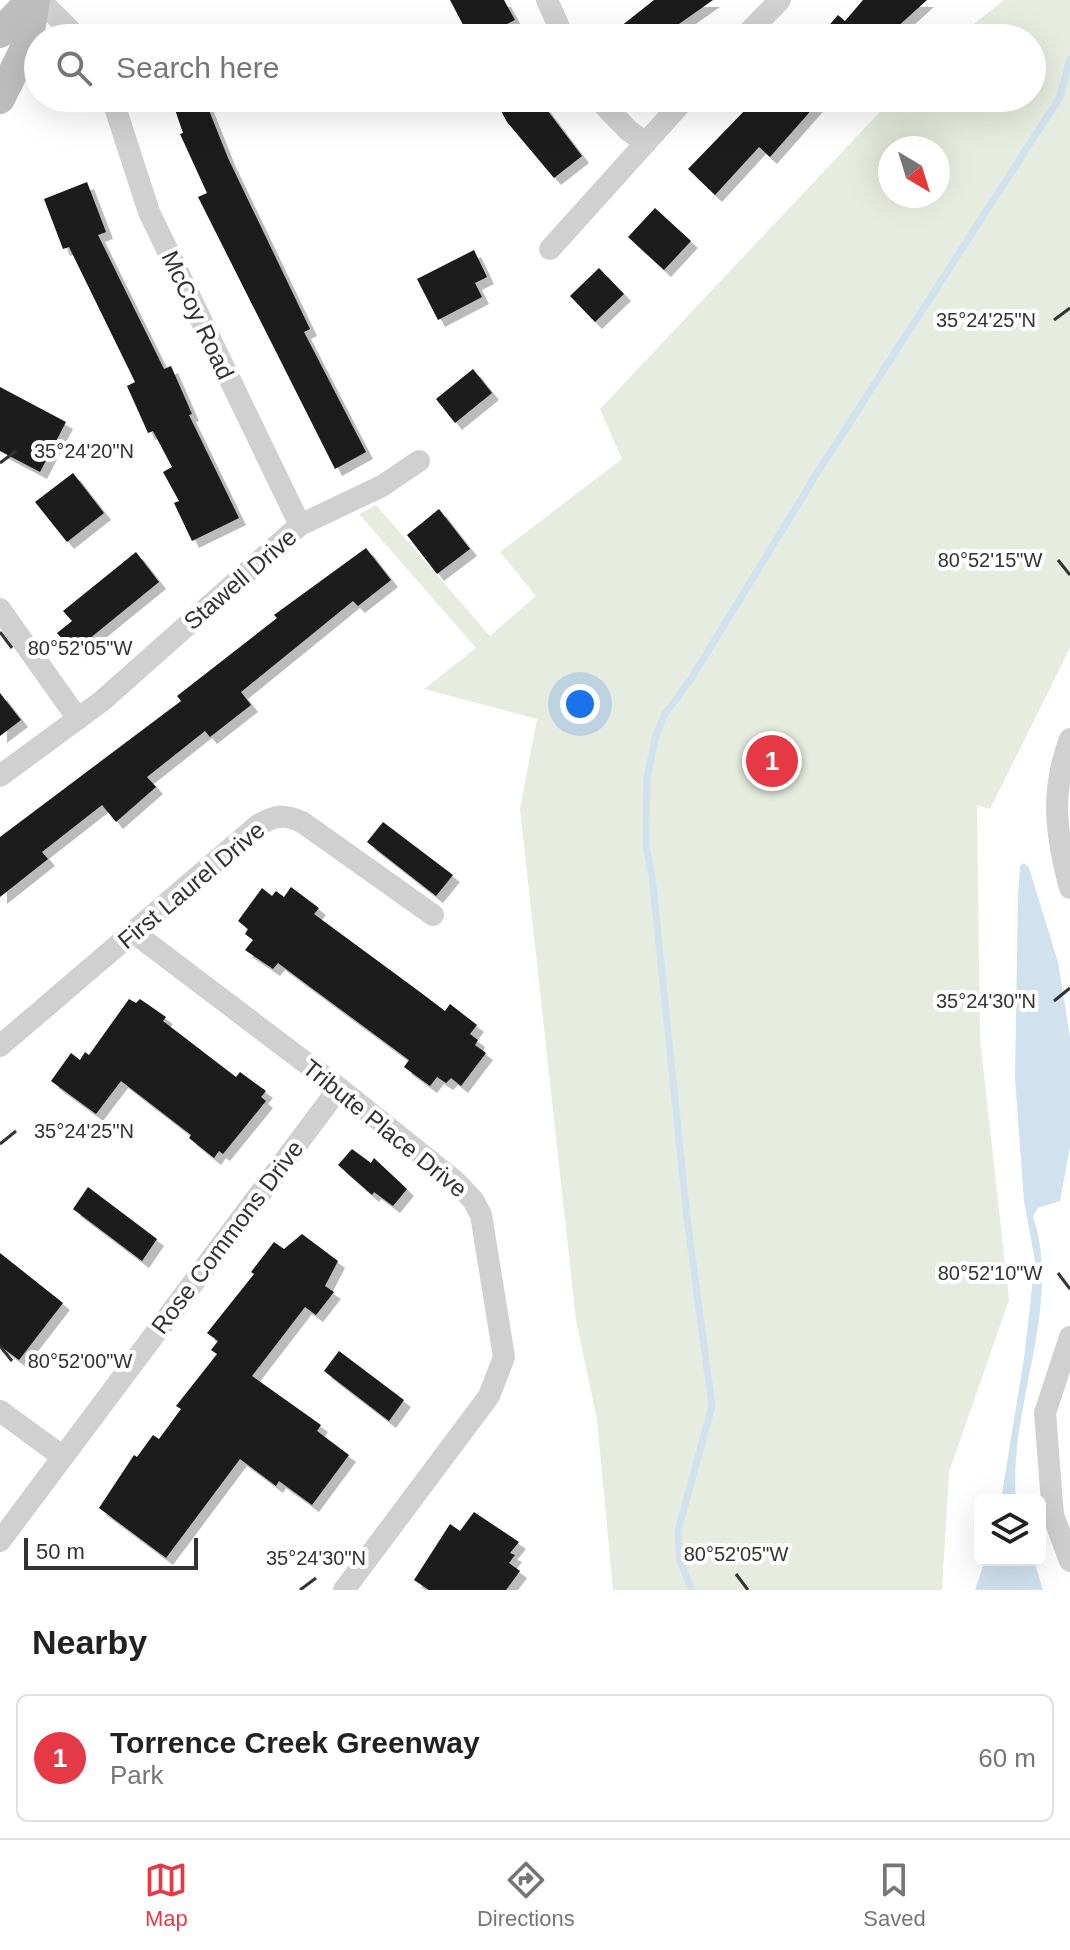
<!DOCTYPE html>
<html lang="en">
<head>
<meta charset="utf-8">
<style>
	:root { --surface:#fff; --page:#f2f2f2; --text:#222; --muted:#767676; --line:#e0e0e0; --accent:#e63946 }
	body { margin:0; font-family:Helvetica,sans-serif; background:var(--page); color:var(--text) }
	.controls { position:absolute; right:24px; bottom:24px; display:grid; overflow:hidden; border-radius:12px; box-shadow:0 8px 32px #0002 }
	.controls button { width:72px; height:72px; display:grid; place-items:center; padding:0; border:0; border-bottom:2px solid var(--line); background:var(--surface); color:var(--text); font:40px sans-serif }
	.compass { position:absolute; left:878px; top:136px; width:72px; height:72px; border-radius:50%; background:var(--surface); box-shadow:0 8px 32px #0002; rotate:142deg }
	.scale { position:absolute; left:24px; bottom:20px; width:174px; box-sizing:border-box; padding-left:8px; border:4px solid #333; border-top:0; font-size:22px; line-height:28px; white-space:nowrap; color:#333; -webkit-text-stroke:6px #fff; paint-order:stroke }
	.you { position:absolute; left:580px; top:704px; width:28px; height:28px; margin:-20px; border:6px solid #fff; border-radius:50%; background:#1a73e8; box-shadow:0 0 0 12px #1a73e833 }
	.badge { display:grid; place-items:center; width:52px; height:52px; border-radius:50%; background:var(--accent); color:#fff; font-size:26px; font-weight:700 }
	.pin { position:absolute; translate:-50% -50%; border:4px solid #fff; box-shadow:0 2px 8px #0006 }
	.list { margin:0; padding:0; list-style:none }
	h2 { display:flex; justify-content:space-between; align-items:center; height:104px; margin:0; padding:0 32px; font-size:34px }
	h2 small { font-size:26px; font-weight:400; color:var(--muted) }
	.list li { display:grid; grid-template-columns:52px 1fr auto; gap:24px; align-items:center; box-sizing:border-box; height:128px; margin:0 16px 16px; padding:0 16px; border:2px solid var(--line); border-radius:12px }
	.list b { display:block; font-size:30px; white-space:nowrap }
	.list p { margin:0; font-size:26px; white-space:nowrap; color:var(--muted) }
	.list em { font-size:26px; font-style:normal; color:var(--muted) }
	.icon { flex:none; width:44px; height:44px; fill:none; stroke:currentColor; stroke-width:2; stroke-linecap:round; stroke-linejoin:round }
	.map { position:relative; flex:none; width:1070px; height:1590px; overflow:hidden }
	.search { position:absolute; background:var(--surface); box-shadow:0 8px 32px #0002; left:24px; right:24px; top:24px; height:88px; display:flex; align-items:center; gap:20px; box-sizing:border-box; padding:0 28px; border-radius:44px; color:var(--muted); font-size:30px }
	.sheet { height:248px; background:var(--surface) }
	nav { display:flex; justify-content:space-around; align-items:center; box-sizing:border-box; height:112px; border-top:2px solid var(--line); background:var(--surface); font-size:22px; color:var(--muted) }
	nav a { display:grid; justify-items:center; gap:4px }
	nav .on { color:var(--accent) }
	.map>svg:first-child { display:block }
	.green { fill:#e6ecdf; fill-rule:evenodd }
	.water { fill:#cfe2ee }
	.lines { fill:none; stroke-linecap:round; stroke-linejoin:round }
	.stream { stroke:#cfe2ee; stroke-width:7 }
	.building { fill:#1a1a1a; filter:url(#shadow) }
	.minor { stroke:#d0d0d0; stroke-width:22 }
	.secondary { stroke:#bdbdbd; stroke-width:30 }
	.ticks { fill:none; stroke:#333; stroke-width:3 }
	.labels { text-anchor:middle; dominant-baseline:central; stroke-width:8; stroke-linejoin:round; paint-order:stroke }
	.street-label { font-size:24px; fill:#333; stroke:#fff }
	.ticks-label { font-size:20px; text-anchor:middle; fill:#333; stroke:#fff; stroke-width:8; stroke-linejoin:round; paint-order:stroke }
</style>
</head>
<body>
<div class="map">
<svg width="1070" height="1590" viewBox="0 0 1070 1590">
	<defs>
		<filter id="shadow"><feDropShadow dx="7" dy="7" stdDeviation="0" flood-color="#0004"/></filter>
	</defs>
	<rect width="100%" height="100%" fill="#fff"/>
	<path class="green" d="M1004 0H1070V648L990 809 977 805 980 1039 1009 1300 949 1472 942 1590H613L597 1420 576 1320 520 809 537 719 424 689 476 648 359 514 376 505 490 636 536 596 500 552 622 459 600 409 893 98H1032V38H956ZM890 148H938V196H890Z"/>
	<path class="water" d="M1024 863 1029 868 1058 962 1070 1037V1147L1060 1201 1038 1208 1033 1216C1063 1308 1008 1406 1016 1500H1001L1024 1358 1035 1261 1024 1201 1015 1078 1018 896 1020 866Z
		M985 1560H1034L1043 1590H975Z"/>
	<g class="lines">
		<path class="stream" d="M692 1590 680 1561 678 1531 712 1406 687 1218 652 875 646 847 647 778 656 735 665 714 691 679 819 470 1060 97 1070 59"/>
	</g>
	<path class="building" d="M450 0H504L515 20 501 27 507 38H470Z
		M654 0H713L659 38H606Z
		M863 0H927L885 38H818L838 15 845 21Z
		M171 98H204L228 158 310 329 304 332 366 452 335 469 198 197 207 193 180 134 183 133Z
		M494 98H538L582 156 554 178 507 122Z
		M765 98H822L770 157 759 147 715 195 688 169 749 106 754 111Z
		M87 182 106 232 98 235 164 369 171 366 192 414 189 415 239 518 192 541 174 503 179 501 163 472 172 467 153 431 148 433 127 386 135 382 69 247 63 249 44 199Z
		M655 208 691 241 664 270 628 237Z
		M474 250 487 277 475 283 482 297 438 320 417 279Z
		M599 268 624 294 595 322 570 296Z
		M473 369 492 393 455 423 436 399Z
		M0 387 66 422 40 472 0 451Z
		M73 473 104 513 67 542 35 502Z
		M439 509 470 549 437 574 407 535Z
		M366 548 391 580 358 606 353 601 241 692 251 705 210 737 205 731 147 777 156 787 116 822 102 805 42 852 48 859 0 897V837L181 701 177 696 277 618 274 615Z
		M136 552 159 582 73 652 57 633 72 621 63 611Z
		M0 693 21 720 0 736Z
		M383 822 453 875 436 896 367 842Z
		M291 887 319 908 314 914 420 992 445 1011 450 1004 477 1025 470 1034 478 1040 475 1045 486 1053 461 1086 451 1078 446 1083 437 1077 430 1086 404 1067 409 1060 302 981 278 963 273 969 245 950 253 940 245 934 248 929 238 921 262 888 272 896 276 891 284 897Z
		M129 999 136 1003 140 999 166 1017 163 1021 236 1077 240 1072 266 1091 261 1097 266 1101 223 1154 219 1151 214 1158 189 1138 191 1135 121 1081 96 1114 51 1081 71 1053 80 1060 85 1052 89 1055Z
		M352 1149 371 1163 374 1158 407 1189 393 1206 374 1192 372 1195 338 1165Z
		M88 1187 157 1239 142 1261 73 1209Z
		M302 1234 338 1261 325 1286 334 1292 316 1315 305 1307 252 1376 321 1425 317 1431 349 1455 312 1505 279 1481 276 1486 240 1459 166 1558 99 1508 134 1455 137 1457 153 1435 159 1439 181 1409 176 1406 217 1354 211 1350 218 1341 207 1333 254 1274 251 1272 274 1242 284 1249Z
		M0 1253 63 1303 19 1360 0 1346Z
		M339 1351 404 1400 389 1421 324 1371Z
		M474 1512 519 1542 510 1553 515 1555 509 1563 520 1571 506 1590H429L414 1580 450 1524 460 1531Z"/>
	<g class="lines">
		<path class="minor" d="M40 0 78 38
			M547 0 564 38
			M743 38 780 0
			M112 98 149 212 300 525
			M597 98 629 131 646 143
			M550 249 686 98
			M0 609 78 719
			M1070 739C1050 791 1056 836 1070 888
			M0 776 102 701 300 525 382 486 419 461
			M133 932 339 1088 455 1181 473 1200 481 1215 504 1357 489 1396 344 1590
			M0 1046 258 825C276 815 284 814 302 822L433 915
			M1070 1337 1045 1413 1053 1515 1070 1561
			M0 1411 63 1457
			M0 1541 339 1088"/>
		<path class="secondary" d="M0 33 31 0
			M0 99 28 42 35 0"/>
	</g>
	<path class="ticks" d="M1054 320 1070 308M0 463 16 451M1058 560 1070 575M0 632 12 648M1054 1001 1070 988M0 1144 16 1131M1058 1273 1070 1289M0 1346 12 1361M736 1574 748 1590M300 1590 316 1578"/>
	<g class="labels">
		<g class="street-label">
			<text transform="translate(198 315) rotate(65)">McCoy Road</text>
			<text transform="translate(240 579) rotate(-41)">Stawell Drive</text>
			<text transform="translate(191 885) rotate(-40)">First Laurel Drive</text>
			<text transform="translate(385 1128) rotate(39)">Tribute Place Drive</text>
			<text transform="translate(227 1237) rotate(-53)">Rose Commons Drive</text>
		</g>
	</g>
	<g class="ticks-label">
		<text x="986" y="327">35°24'25"N</text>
		<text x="84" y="458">35°24'20"N</text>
		<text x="990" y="567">80°52'15"W</text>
		<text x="80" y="655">80°52'05"W</text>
		<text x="986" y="1008">35°24'30"N</text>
		<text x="84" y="1138">35°24'25"N</text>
		<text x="990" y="1280">80°52'10"W</text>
		<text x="80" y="1368">80°52'00"W</text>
		<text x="736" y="1561">80°52'05"W</text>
		<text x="316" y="1565">35°24'30"N</text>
	</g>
</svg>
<div class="controls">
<button><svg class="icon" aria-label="layers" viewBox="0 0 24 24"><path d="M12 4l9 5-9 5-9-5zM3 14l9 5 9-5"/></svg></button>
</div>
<svg class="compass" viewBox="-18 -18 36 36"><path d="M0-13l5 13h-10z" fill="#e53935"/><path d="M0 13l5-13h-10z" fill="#767676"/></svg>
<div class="scale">50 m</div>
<div class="you"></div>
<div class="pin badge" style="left:772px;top:761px">1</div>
<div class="search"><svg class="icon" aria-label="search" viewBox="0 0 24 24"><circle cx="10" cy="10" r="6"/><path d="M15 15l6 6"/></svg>Search here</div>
</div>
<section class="sheet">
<h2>Nearby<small></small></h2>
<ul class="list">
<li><span class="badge">1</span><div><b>Torrence Creek Greenway</b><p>Park</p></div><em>60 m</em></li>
</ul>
</section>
<nav>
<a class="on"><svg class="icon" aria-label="map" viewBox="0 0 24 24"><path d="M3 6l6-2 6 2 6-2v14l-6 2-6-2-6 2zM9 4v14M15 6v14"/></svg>Map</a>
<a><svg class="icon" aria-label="directions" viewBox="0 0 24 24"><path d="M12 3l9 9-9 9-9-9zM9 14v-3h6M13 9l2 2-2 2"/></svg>Directions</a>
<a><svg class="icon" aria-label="saved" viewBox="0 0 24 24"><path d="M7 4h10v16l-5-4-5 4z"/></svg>Saved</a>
</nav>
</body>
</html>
